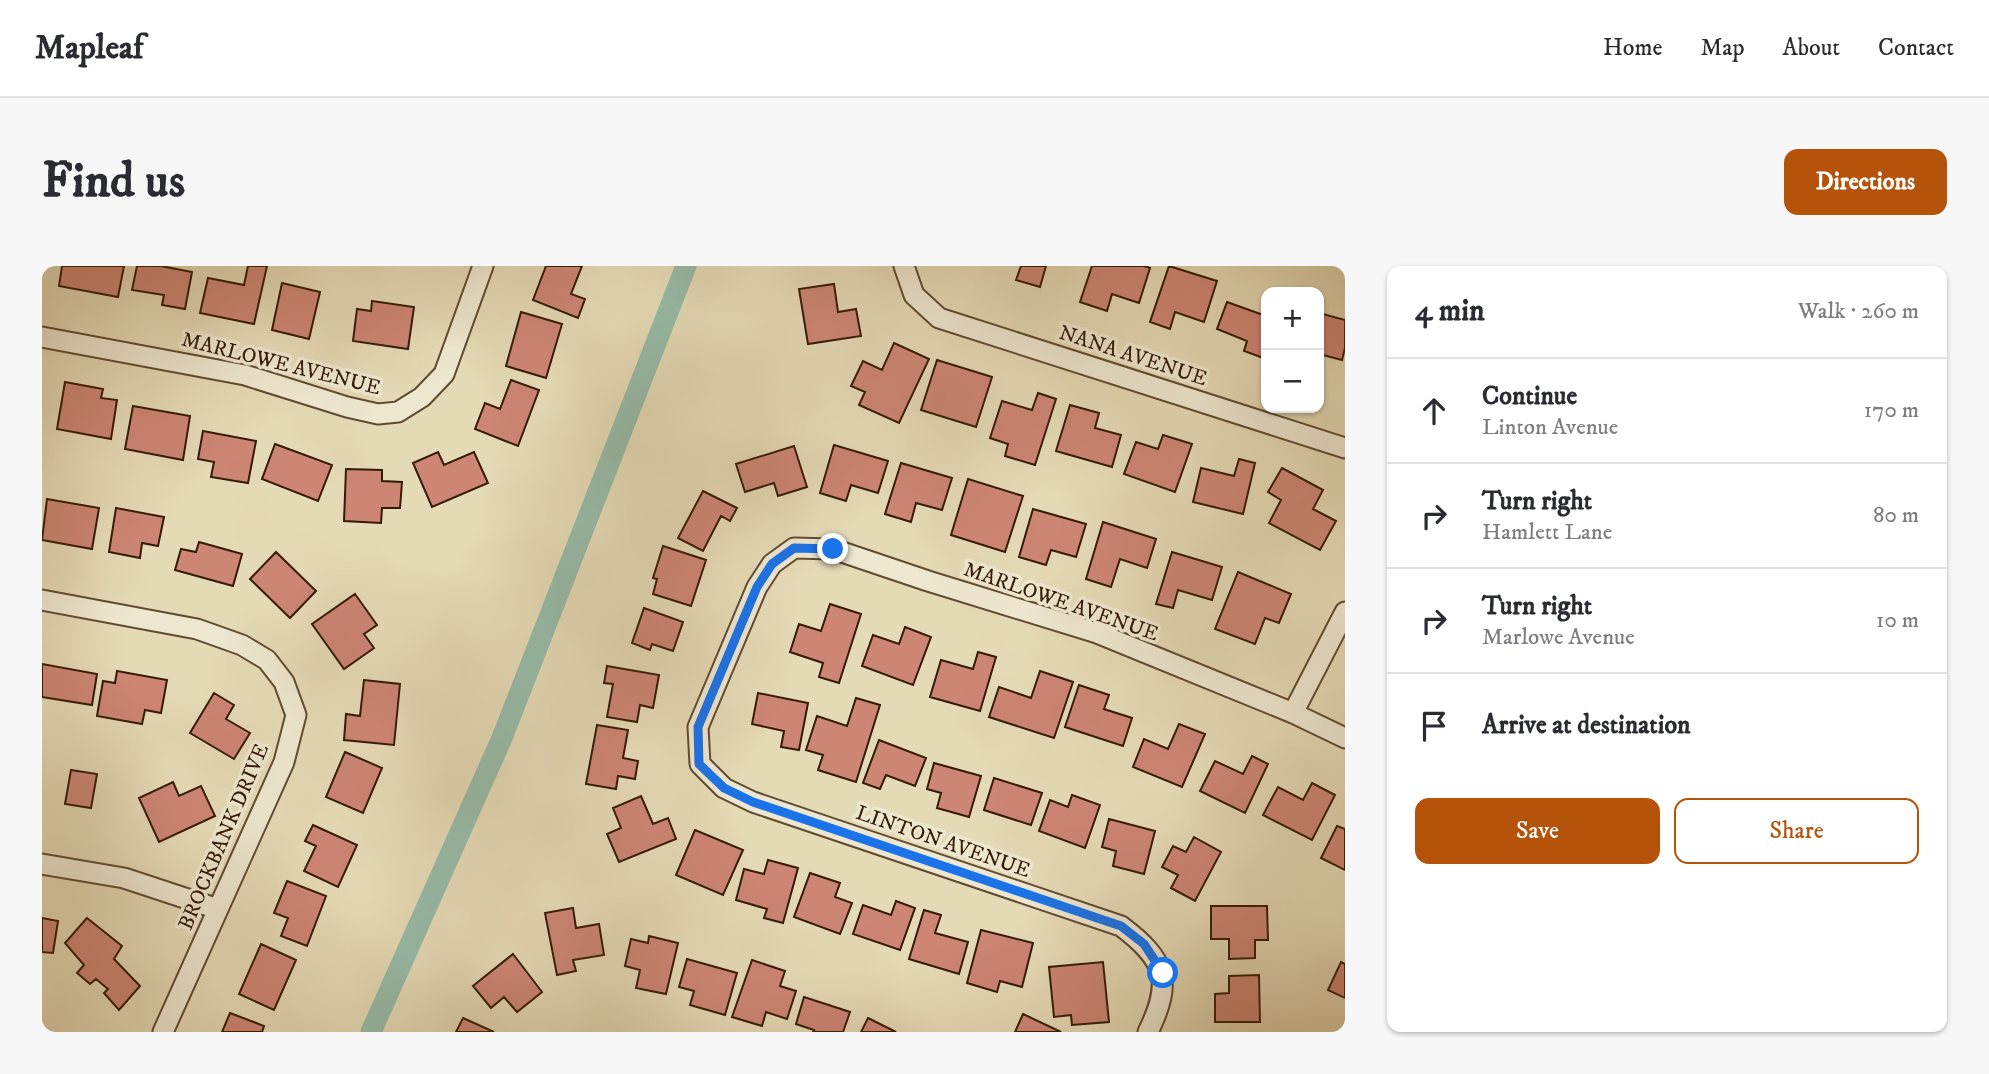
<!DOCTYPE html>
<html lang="en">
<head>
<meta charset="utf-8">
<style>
	:root { --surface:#fff; --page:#f7f7f7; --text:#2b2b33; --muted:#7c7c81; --line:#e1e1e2; --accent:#b45309 }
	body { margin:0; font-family:"IM FELL DW Pica",serif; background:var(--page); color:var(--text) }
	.controls { position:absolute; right:21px; top:21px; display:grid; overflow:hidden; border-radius:14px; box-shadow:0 2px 5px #0004 }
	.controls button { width:63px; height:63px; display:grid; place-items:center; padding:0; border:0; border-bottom:2px solid var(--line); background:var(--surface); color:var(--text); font:35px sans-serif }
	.stop { position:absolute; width:21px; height:21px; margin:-16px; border:5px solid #1a73e8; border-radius:50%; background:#fff }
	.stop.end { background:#1a73e8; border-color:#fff; box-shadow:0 2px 7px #0008 }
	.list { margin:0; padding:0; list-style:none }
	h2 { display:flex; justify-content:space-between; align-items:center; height:91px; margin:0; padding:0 28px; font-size:30px }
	h2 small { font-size:23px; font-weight:400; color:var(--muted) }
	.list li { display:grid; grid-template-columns:46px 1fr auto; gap:21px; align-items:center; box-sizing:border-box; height:105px; padding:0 28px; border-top:2px solid var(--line) }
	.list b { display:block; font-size:26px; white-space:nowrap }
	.list p { margin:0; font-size:23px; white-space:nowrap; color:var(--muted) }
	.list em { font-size:23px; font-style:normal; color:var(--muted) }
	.actions { display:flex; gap:14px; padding:21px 28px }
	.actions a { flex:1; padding:16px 0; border:2px solid var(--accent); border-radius:14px; text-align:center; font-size:24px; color:var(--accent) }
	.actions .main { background:var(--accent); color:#fff }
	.icon { flex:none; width:38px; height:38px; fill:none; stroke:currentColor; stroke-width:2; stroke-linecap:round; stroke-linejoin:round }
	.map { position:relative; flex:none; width:1303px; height:766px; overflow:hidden; border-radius:14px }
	header { display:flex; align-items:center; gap:42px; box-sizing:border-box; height:98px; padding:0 35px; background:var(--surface); border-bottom:2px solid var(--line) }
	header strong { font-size:33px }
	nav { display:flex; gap:38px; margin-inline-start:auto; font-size:24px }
	.intro { display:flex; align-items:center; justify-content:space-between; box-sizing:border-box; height:168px; padding:0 42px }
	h1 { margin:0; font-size:49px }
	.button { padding:18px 32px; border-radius:14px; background:var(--accent); color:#fff; font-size:24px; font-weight:700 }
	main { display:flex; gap:42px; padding:0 42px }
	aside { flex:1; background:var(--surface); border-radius:14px; box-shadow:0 2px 5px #0004 }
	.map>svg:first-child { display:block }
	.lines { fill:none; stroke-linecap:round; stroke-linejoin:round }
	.canal { stroke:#97bba8; stroke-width:21 }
	.building { fill:#cd8574; stroke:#351b04; stroke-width:2 }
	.minor-casing { stroke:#614b30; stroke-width:23 }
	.minor { stroke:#eee7d0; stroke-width:19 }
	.route { stroke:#1a73e8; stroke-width:9 }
	.labels { text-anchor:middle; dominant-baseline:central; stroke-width:7; stroke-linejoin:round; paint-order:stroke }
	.street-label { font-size:21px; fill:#351b04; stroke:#eee7d0 }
</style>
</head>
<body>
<header>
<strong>Mapleaf</strong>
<nav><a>Home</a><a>Map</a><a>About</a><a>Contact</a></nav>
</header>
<div class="intro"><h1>Find us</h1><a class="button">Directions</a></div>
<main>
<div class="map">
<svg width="1303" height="766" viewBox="0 0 1303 766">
	<rect width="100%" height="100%" fill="#e5dab6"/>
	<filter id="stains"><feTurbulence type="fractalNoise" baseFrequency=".00286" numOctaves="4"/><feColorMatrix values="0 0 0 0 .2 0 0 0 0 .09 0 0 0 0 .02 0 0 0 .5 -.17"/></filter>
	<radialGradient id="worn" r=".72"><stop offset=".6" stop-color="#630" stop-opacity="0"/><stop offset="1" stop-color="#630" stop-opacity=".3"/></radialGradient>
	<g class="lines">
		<path class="canal" d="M329 766 460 472 644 0"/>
	</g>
	<path class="building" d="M20 0H82L76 31 17 20Z
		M95 0H119L150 6 143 43 120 39 122 29 90 24Z
		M206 0H225L212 58 158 47 166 12 202 19Z
		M504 0H540L529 28 543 33 536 52 491 34Z
		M979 0H1004L998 21 974 14Z
		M1050 0H1102L1108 2 1097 37 1070 28 1065 45 1038 36Z
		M1127 0 1175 15 1162 56 1133 46 1128 63 1108 56Z
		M240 17 278 26 267 73 230 64Z
		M792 18 796 46 814 43 819 70 766 78 757 23Z
		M330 35 372 41 366 83 311 75 315 43 329 45Z
		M1185 36 1224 50V93L1202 85 1205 75 1175 63Z
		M479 46 520 58 504 112 464 100Z
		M1277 47 1303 54V82L1300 94 1277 88Z
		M852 77 887 93 857 157 817 139 823 126 809 120 821 95 840 104Z
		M895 94 950 111 934 161 879 144Z
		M469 114 497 124 476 180 433 163 443 137 458 143Z
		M23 116 61 123 59 132 75 134 69 173 15 163Z
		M996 127 1014 133 993 199 963 190 966 178 948 172 960 135 990 144Z
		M1028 139 1057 147 1053 162 1079 169 1070 201 1014 185Z
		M91 140 148 150 141 194 83 183Z
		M161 165 214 175 206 217 169 211 172 196 156 193Z
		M1121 169 1150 178 1133 226 1082 208 1094 176 1116 183Z
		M233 178 290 199 276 235 220 213Z
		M792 179 846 195 836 227 809 219 804 235 778 227Z
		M752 180 765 221 736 230 732 217 703 226 694 198Z
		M396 186 402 199 432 186 446 217 390 241 371 197Z
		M1197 193 1213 197 1201 248 1151 236 1159 202 1192 210Z
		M859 197 910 212 900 244 874 237 869 256 843 248Z
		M1240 202 1281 224 1271 243 1294 255 1278 284 1227 257 1239 234 1226 226Z
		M304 203 340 204V215L360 216 358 242H340L339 257 302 255Z
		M926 213 981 230 963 286 909 269Z
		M661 225 695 242 688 255 679 250 661 285 636 272Z
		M5 233 57 242 50 283 0 274Z
		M74 242 122 251 116 280 100 277 98 292 67 286Z
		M991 243 1044 258 1034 291 1009 284 1004 299 977 291Z
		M1061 256 1114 273 1105 302 1078 293 1069 321 1044 313Z
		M157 276 200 288 191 320 133 304 139 283 154 286Z
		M621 280 664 294 649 340 611 328 615 313 611 312Z
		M234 286 274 325 248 352 208 313Z
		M1130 286 1180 301 1170 334 1136 324 1131 342 1114 338Z
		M1196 306 1249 328 1237 357 1223 352 1213 378 1173 363Z
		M313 328 335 359 322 368 332 382 302 403 270 358Z
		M788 338 819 348 797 417 777 411 781 397 748 386 757 358 779 365Z
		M602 342 641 356 631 385 610 378 608 384 590 377Z
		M863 361 889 371 871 419 820 400 831 369 857 378Z
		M936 386 954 391 938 445 888 431 899 394 931 403Z
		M0 398 55 408 50 439 0 431Z
		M565 400 617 409 611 442 598 439 595 456 565 451 571 418 562 417Z
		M75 405 125 414 119 447 103 444 100 458 55 450 61 415 73 417Z
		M998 405 1031 416 1012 472 947 451 957 421 989 432Z
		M322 414 358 418 352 479 302 474 304 448 318 450Z
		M1037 419 1067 429 1062 443 1090 452 1081 480 1023 461Z
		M172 427 192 439 184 453 208 467 192 493 148 467Z
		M716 427 766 437 757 484 739 481 742 465 710 458Z
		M814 432 838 439 814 516 776 504 781 489 764 484 775 450 805 460Z
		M1137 458 1163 468 1140 521 1091 501 1102 473 1126 483Z
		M555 459 586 464 581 492 596 495 593 513 576 510 574 523 544 518Z
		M837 474 884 492 873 520 844 509 838 523 821 517Z
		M303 486 340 502 321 547 284 531Z
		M1210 490 1226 498 1203 547 1158 525 1173 495 1201 508Z
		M892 497 939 510 927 551 895 542 899 527 885 523Z
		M29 504 55 508 49 542 23 538Z
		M952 512 1000 527 989 559 942 544Z
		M131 516 137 530 159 520 173 550 117 576 97 532Z
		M1270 517 1293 529 1270 574 1221 549 1236 521 1261 534Z
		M1030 529 1058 539 1043 582 997 565 1008 534 1026 541Z
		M599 530 611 558 626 552 634 573 577 596 565 568 579 562 571 542Z
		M1067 553 1113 565 1102 608 1071 600 1074 585 1060 581Z
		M271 559 315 579 296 621 262 605 274 580 263 575Z
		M1295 560 1303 563V604L1279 592Z
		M653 564 701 584 681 629 634 609Z
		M1152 571 1179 586 1153 635 1129 622 1136 609 1120 601 1131 580 1144 586Z
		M726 594 756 602 741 657 722 652 725 643 694 634 702 603 722 608Z
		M768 607 798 617 793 631 810 637 798 668 752 651Z
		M245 615 284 630 265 680 239 670 246 652 232 647Z
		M854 635 873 642 858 684 811 668 821 639 849 649Z
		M1169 640H1225L1226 674H1213V692L1187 693V673H1169Z
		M531 642 534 662 557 658 562 689 531 694 534 705 515 709 503 647Z
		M882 644 899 649 893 667 926 676 917 708 867 693Z
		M0 652 16 655 11 687 0 686Z
		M45 652 80 680 72 693 98 720 77 744 62 727 66 723 54 713 48 718 35 707 42 699 23 677Z
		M939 664 991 677 980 721 958 715 955 726 925 717Z
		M607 670 636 677 624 728 594 722 598 704 583 700 589 673 606 677Z
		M219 678 254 694 232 744 197 728Z
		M471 688 500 726 475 746 462 731 449 742 431 720Z
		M645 693 695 707 683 749 648 739 652 725 637 721Z
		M710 694 743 705 738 720 754 725 745 753 724 746 720 760 690 751Z
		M1061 696 1067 756 1030 759 1029 749 1012 751 1007 701Z
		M1299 696 1303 698V732L1286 724Z
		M1217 709 1218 756H1173V728L1187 727V710Z
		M762 731 808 746 801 766H771L772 764 754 758Z
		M188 747 222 760 220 766H180Z
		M981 748 1019 766H973Z
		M421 752 452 766H414Z
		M826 752 854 766H819Z"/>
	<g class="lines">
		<g class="minor-casing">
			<path id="minor" d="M862 0 872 29 897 52 1303 182
				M0 71 203 109 305 141 336 148 356 146 380 131 402 108 441 0
				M0 334 155 363 200 379 225 394 242 416 254 449 242 496 121 766
				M1251 447 1303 346
				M0 598 82 612 176 643
				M1106 766C1131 715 1124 694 1079 660L711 536 682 522 658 498 656 461 715 321 730 298 752 282 791 283 886 315 1055 367 1251 447 1303 472"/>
		</g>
		<use href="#minor" class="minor"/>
	</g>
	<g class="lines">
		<path class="route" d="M791 283 752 282 730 298 715 321 656 461 657 498 682 522 711 536 1079 660 1102 678 1121 707"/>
	</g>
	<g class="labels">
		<g class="street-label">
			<text transform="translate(1091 90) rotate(18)">NANA AVENUE</text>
			<text transform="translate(239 98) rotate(14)">MARLOWE AVENUE</text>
			<text transform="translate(1019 336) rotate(19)">MARLOWE AVENUE</text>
			<text transform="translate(182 571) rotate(-67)">BROCKBANK DRIVE</text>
			<text transform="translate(901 576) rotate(19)">LINTON AVENUE</text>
		</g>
	</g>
	<rect width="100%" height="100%" filter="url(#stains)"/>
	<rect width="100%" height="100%" fill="url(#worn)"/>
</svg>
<div class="controls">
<button>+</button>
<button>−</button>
</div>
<div class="stop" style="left:1121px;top:707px"></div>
<div class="stop end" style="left:791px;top:283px"></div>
</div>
<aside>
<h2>4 min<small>Walk · 260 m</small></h2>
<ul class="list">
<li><svg class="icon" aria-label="ahead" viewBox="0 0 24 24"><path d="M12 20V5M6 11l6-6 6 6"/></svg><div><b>Continue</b><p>Linton Avenue</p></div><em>170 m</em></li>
<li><svg class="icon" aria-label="right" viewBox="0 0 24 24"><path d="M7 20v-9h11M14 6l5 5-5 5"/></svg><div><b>Turn right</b><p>Hamlett Lane</p></div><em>80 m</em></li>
<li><svg class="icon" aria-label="right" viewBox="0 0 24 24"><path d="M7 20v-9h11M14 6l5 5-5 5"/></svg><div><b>Turn right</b><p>Marlowe Avenue</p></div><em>10 m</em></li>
<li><svg class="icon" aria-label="arrive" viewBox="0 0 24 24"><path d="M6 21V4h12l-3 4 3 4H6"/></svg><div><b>Arrive at destination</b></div></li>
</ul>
<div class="actions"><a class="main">Save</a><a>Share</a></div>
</aside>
</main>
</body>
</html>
